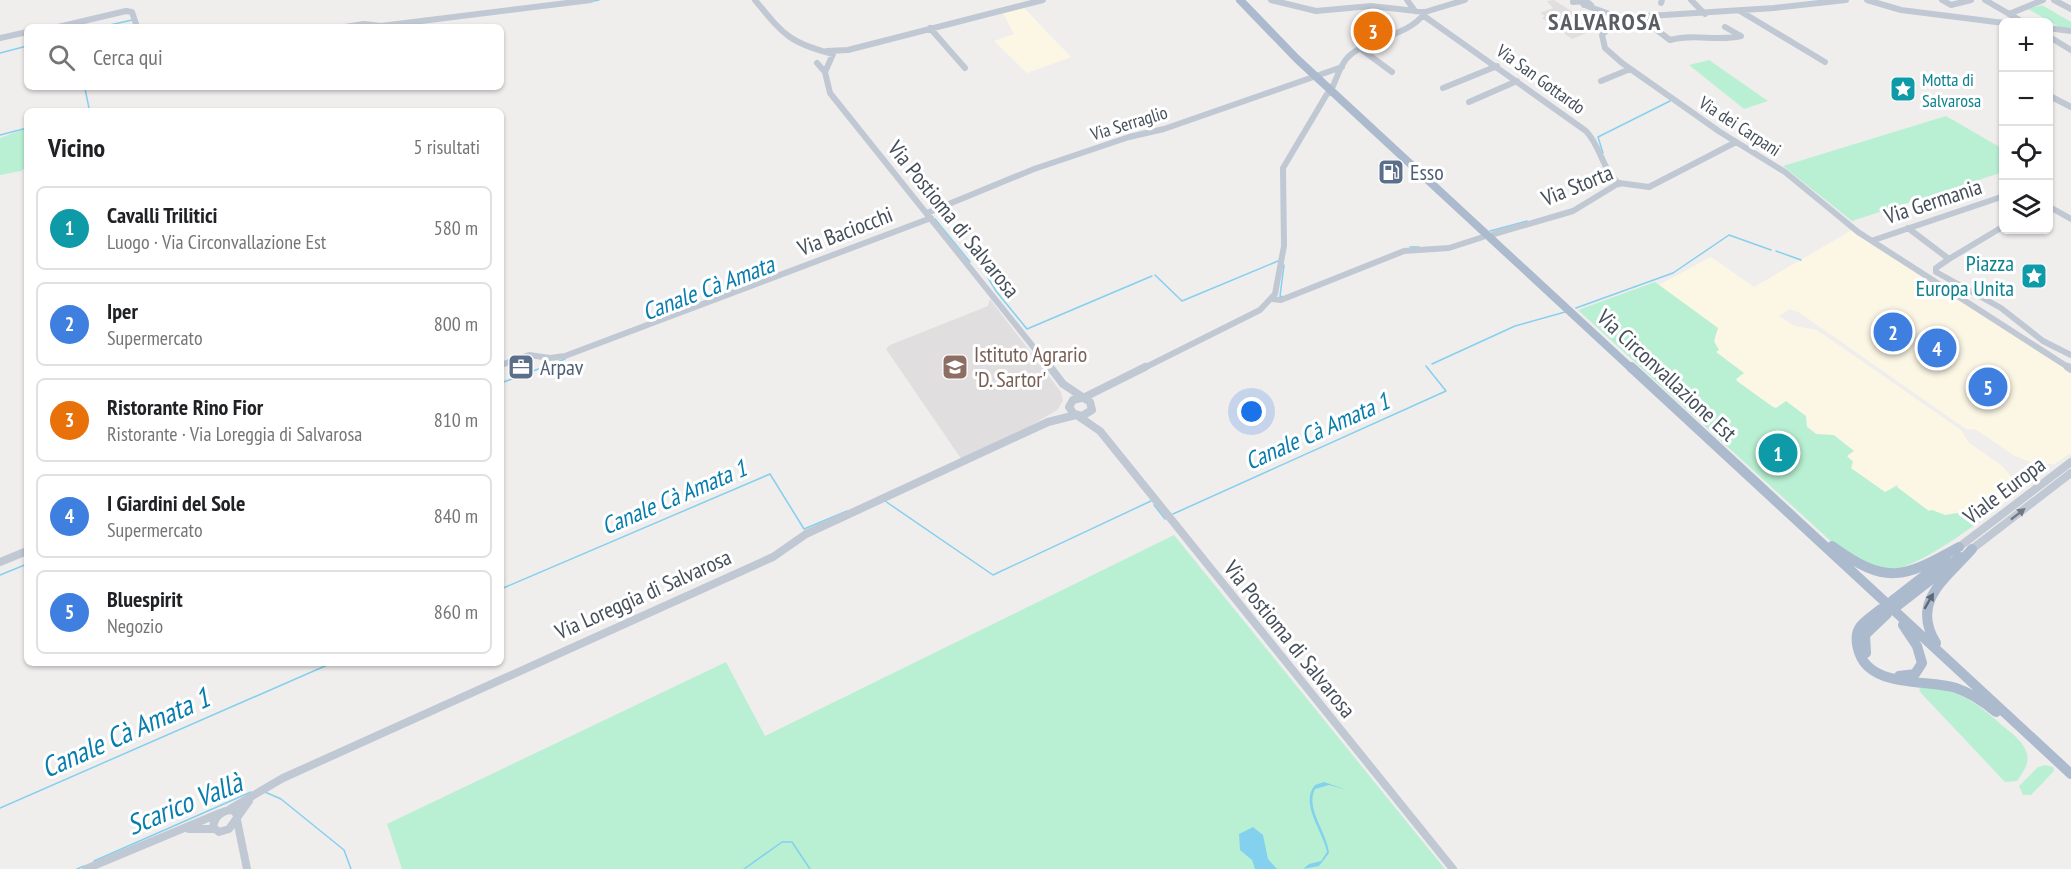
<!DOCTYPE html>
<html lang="it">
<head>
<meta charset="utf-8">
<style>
	:root { --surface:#fff; --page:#f6f6f6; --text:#202124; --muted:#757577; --line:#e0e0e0; --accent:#db2777 }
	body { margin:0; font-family:"PT Sans Narrow",sans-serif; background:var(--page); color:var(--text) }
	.controls { position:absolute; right:18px; top:18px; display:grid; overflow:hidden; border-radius:9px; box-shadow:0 2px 4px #0004 }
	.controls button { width:54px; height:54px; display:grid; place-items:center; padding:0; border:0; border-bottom:2px solid var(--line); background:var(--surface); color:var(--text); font:30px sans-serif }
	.you { position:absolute; left:1252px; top:412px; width:21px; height:21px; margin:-15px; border:4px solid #fff; border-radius:50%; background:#1a73e8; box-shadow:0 0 0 9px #1a73e833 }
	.badge { display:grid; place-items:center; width:39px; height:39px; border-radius:50%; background:var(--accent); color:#fff; font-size:20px; font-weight:700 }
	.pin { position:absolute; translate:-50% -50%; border:3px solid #fff; box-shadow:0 2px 6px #0006 }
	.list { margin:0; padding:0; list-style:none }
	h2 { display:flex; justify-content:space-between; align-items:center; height:78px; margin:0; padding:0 24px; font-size:26px }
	h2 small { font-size:20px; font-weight:400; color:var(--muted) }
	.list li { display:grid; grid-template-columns:39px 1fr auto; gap:18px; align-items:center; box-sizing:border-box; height:84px; margin:0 12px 12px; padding:0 12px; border:2px solid var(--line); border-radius:9px }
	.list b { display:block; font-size:22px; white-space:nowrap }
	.list p { margin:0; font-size:20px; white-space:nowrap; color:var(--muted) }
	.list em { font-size:20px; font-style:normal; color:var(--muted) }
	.icon { flex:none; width:33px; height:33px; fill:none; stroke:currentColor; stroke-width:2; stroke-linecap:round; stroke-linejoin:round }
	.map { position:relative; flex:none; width:2071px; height:869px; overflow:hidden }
	.search { position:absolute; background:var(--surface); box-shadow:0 2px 4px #0004; left:24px; top:24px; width:480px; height:66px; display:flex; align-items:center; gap:15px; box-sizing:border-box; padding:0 21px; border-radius:9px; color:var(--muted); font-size:22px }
	.panel { position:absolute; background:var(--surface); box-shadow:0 2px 4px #0004; left:24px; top:108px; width:480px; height:558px; border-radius:9px }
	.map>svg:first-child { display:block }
	.commercial { fill:#fcf7e5 }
	.education { fill:#e1dedf }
	.green { fill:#b9f0d3 }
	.water { fill:#84d0ef }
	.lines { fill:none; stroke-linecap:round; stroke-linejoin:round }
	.stream { stroke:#84d0ef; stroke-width:1.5 }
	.minor-far1 { stroke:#c0c8d3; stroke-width:6 }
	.minor { stroke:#c0c8d3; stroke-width:8 }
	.major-far1 { stroke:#acbace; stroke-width:8 }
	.major { stroke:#acbace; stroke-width:10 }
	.oneway { fill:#707985 }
	.oneway2 { fill:#5f6a78 }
	.labels { text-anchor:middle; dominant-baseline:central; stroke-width:6; stroke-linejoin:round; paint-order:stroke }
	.far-street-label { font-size:18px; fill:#454f5b; stroke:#fff }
	.far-culture-label { font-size:18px; fill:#0d838f; stroke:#fff; text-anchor:start }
	.service-label { font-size:22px; fill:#4e5e75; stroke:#fff; text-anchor:start }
	.street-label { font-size:22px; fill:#454f5b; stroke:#fff }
	.culture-label { font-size:22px; fill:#0d838f; stroke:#fff; text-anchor:end }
	.education-label { font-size:22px; fill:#785e54; stroke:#fff; text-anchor:start }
	.far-district-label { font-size:24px; font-weight:bold; letter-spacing:1.5px; fill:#5a5d63; stroke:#fff }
	.water-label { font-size:24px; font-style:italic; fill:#077dad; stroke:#fff }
	.near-water-label { font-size:28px; font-style:italic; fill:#077dad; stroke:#fff }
</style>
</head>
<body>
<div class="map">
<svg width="2071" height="869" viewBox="0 0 2071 869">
	<rect width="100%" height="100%" fill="#f0eded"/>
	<path class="commercial" d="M1024 8 1071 57 1027 73 994 41 1014 34 1003 13Z
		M1852 230 2071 371V453L2054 464H2035L2013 455 1977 430 1966 429 1800 313 1790 309 1779 316 1794 326 1817 330 1961 430 1968 442 2002 466 2013 479 2014 493 2011 498 1989 514 1982 509 1945 515 1932 510 1929 511 1896 487 1897 484 1885 492 1878 489 1851 468 1853 461 1780 406 1776 408 1762 401 1737 381 1736 379 1744 373 1716 352 1714 341 1718 328 1659 285 1711 257 1754 287Z"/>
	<path class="education" d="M1554 0 1582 18 1573 23 1589 32 1572 39 1542 18 1545 16 1540 13 1553 8 1547 1Z
		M990 299 1061 392 1063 401 1057 410 1009 439 962 460 886 349 890 345 988 306Z"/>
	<path class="green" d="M2042 5 2071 22V30L2063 29 2028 9Z
		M1709 60 1768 101 1744 109 1689 65Z
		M1946 116 2003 149V172L1852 221 1783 166Z
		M27 128V166L21 171 0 175V138Z
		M1655 282 1718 328 1714 341 1719 350 1716 352 1744 373 1736 379 1737 381 1773 407 1776 408 1786 401 1806 416 1807 427 1816 434 1834 435 1854 451 1847 456 1853 462 1851 468 1885 492 1899 485 1897 487 1929 511 1932 510 1945 515 1982 509 1989 514C1968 530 1905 578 1879 569 1864 564 1848 552 1834 544L1578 310Z
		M1174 535 1445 869H402L387 824 726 662 765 736Z
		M1923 686C1957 688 1979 704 2004 727 2012 733 2023 742 2026 751 2031 762 2023 772 2017 781L2005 782 1921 693 1919 689Z
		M2045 765 2053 767 2054 771 2031 795H2023L2019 786 2038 767Z"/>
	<path class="water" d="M1324 782 1347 790 1329 785 1315 789C1305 808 1327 832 1329 853L1319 866 1303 869 1309 864 1321 861 1327 852C1324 833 1299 804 1315 785Z
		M1253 827 1263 835 1268 859 1277 869H1255L1252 860 1240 850 1239 834Z"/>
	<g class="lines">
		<path class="stream" d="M594 1 599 0
			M101 27 132 20
			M0 53 27 46
			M84 111 89 108 85 89 89 87
			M0 135 27 128
			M1603 153 1598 137 1670 101
			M935 219 970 262
			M1490 231 1527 221
			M1410 247H1419
			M1776 251 1801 260
			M982 268 996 291 1027 329 1152 276
			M1155 275 1182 301 1278 261
			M1283 297 1280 296 1284 265
			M1576 308 1673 273 1729 235 1771 250
			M1432 364 1515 326 1565 312
			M501 383 565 359
			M885 501 993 575 1151 501
			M1154 505 1165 519
			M1173 514 1446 391 1426 366
			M0 575 27 564
			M501 589 770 474 804 529 847 511
			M265 792 281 799 344 850 351 869
			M0 808 332 663
			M94 861 251 792
			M77 869 84 866
			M744 869 782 842H792L810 869"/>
		<path class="minor-far1" d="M755 0C783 34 789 43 833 54L825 72
			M1271 0 1316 11 1371 6 1425 12 1465 0
			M1407 0 1415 11
			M1691 0 1705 14
			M1867 0 1901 10 2004 23
			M1942 0 1951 5 1971 0
			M1985 0 2023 22
			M2054 0 2071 9
			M1573 2 1586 1 1591 5H1584L1582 2
			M1661 3 1662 0
			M1587 6 1627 20
			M1740 11 1825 62
			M2009 14 2043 0
			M1424 16 1586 131C1601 147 1602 169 1619 184
			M1633 17 1774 8 1846 0
			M1636 18 1612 25 1602 35 1605 48 1622 63 1720 132 1785 172 1858 232 2071 369
			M1641 18 1670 40C1694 33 1717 42 1741 36L1725 27
			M58 27 126 11 132 12 137 27
			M345 27 364 24 381 26 591 0
			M930 28 965 68
			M2048 28 2071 31
			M2048 36 2071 50
			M0 38 27 32
			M1361 49 1392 72
			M827 51 848 50 1043 0
			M817 63 825 72 830 93 1051 369
			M1601 81 1630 69
			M1328 88 1333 86C1337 77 1341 64 1348 57 1370 36 1406 38 1425 13
			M1443 88 1497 66
			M2048 95 2071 107
			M1469 102 1517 81
			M2048 206 2071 219
			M927 213 1034 169 1129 137 1164 129 1342 67
			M1908 228 1949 259 2004 226
			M1494 234 1573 211 1619 183 1649 187 1736 142
			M1874 240 2004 196
			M1949 259 1936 268V272L2001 308 2043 341 2071 355
			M1273 299 1281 300 1404 251 1449 248 1483 237
			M501 365 529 355 550 358 565 356 931 218
			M1142 369 1260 310 1275 294 1284 246 1283 168 1327 94 1333 92"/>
		<path class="minor" d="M1050 367 1063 384 1090 402 1092 410 1082 416 1074 414 1069 407 1073 400 1081 398
			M2068 367 2071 369
			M1083 398 1145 367
			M1078 416 1100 431 1453 869
			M1959 547 2071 462
			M1972 549 2071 473
			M0 562 27 551
			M230 809 283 778 773 557 806 534 1048 422 1076 415
			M238 816 233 810C222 810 215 816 213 827L219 832 229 829 249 801
			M237 820 247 869
			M189 829H215
			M86 869 220 813"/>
		<path class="major-far1" d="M1240 0 1297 59 1632 369"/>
		<path class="major" d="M1631 367 2071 774
			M1832 546C1887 586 1903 578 1959 547
			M1892 601 1946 559
			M1897 606 1960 557
			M1881 609C1865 622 1852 626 1858 649 1868 689 1926 679 1956 688 1971 693 1984 702 1996 712
			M1936 643C1910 601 1946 579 1972 549
			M1866 653 1865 635 1887 614
			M1899 676 1915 674 1922 663 1917 646 1903 625"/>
	</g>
	<defs><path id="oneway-solid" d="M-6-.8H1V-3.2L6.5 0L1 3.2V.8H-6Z" transform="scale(1.5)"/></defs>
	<use class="oneway" href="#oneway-solid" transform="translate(2018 514) rotate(-38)"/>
	<use class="oneway2" href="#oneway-solid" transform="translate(1929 601) rotate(-60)"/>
	<defs>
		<g id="sight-square" transform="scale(1.35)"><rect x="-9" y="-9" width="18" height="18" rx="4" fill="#0f9aa8" stroke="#fff"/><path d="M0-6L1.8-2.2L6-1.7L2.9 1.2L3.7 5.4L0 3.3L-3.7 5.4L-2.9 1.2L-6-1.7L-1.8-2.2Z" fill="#fff"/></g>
		<g id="fuel-square" transform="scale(1.35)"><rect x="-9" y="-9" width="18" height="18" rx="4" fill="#5c6f8a" stroke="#fff"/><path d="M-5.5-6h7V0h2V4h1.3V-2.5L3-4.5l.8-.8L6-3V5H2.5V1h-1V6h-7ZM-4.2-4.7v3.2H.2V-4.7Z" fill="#fff"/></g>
		<g id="office-square" transform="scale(1.35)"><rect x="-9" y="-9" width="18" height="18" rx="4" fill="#5c6f8a" stroke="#fff"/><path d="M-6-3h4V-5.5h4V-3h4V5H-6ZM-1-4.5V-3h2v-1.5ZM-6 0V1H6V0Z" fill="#fff"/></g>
		<g id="school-square" transform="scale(1.35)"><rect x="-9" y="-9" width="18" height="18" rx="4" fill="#8d6e63" stroke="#fff"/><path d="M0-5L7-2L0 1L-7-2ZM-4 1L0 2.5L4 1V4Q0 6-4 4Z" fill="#fff"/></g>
	</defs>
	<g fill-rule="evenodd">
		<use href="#sight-square" x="1903" y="89"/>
		<use href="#fuel-square" x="1391" y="172"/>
		<use href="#sight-square" x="2034" y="276"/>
		<use href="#office-square" x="521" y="367"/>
		<use href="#school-square" x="955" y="367"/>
	</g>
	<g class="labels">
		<g class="far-street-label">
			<text transform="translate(1541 79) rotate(36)">Via San Gottardo</text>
			<text transform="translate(1129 123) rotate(-17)">Via Serraglio</text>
			<text transform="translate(1740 126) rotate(33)">Via dei Carpani</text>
		</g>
		<g class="far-culture-label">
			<text x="1922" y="79">Motta di<tspan x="1922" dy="21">Salvarosa</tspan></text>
		</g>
		<g class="service-label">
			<text x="1410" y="172">Esso</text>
			<text x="540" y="367">Arpav</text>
		</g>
		<g class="street-label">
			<text transform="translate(1577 185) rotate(-22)">Via Storta</text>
			<text transform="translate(1933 201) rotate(-18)">Via Germania</text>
			<text transform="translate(954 219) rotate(51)">Via Postioma di Salvarosa</text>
			<text transform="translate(845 231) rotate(-21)">Via Baciocchi</text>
			<text transform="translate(1667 375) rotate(43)">Via Circonvallazione Est</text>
			<text transform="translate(2004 490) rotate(-37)">Viale Europa</text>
			<text transform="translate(643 594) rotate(-24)">Via Loreggia di Salvarosa</text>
			<text transform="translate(1290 639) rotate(51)">Via Postioma di Salvarosa</text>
		</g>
		<g class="culture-label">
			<text x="2014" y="263">Piazza<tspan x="2014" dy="25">Europa Unita</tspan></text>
		</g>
		<g class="education-label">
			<text x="974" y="354">Istituto Agrario<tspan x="974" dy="25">'D. Sartor'</tspan></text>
		</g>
		<g class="far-district-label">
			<text x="1605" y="21">SALVAROSA</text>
		</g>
		<g class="water-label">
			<text transform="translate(708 288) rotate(-21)">Canale Cà Amata</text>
			<text transform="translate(1317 431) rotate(-24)">Canale Cà Amata 1</text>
			<text transform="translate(674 497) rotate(-23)">Canale Cà Amata 1</text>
		</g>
		<g class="near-water-label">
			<text transform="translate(125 732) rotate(-24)">Canale Cà Amata 1</text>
			<text transform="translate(184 803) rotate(-22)">Scarico Vallà</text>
		</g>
	</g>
</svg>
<div class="controls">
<button>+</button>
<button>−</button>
<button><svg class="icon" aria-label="locate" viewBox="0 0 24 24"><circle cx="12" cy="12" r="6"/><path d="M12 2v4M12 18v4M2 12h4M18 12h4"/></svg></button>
<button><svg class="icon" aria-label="layers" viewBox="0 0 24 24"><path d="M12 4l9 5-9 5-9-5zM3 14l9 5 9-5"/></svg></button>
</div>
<div class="you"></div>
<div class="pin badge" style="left:1778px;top:453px;background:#0f9aa8">1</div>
<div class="pin badge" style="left:1893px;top:332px;background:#3f7fe0">2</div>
<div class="pin badge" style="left:1373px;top:31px;background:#e8710a">3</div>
<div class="pin badge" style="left:1937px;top:348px;background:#3f7fe0">4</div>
<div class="pin badge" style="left:1988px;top:387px;background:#3f7fe0">5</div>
<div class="search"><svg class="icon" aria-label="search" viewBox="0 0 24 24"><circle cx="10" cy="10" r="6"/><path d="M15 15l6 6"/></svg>Cerca qui</div>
<section class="panel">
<h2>Vicino<small>5 risultati</small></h2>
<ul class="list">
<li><span class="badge" style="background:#0f9aa8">1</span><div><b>Cavalli Trilitici</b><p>Luogo · Via Circonvallazione Est</p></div><em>580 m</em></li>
<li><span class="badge" style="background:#3f7fe0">2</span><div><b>Iper</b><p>Supermercato</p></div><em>800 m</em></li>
<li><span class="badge" style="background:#e8710a">3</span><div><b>Ristorante Rino Fior</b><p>Ristorante · Via Loreggia di Salvarosa</p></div><em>810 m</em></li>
<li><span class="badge" style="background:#3f7fe0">4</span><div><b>I Giardini del Sole</b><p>Supermercato</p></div><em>840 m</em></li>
<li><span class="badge" style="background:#3f7fe0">5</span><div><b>Bluespirit</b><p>Negozio</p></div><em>860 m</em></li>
</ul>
</section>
</div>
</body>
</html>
